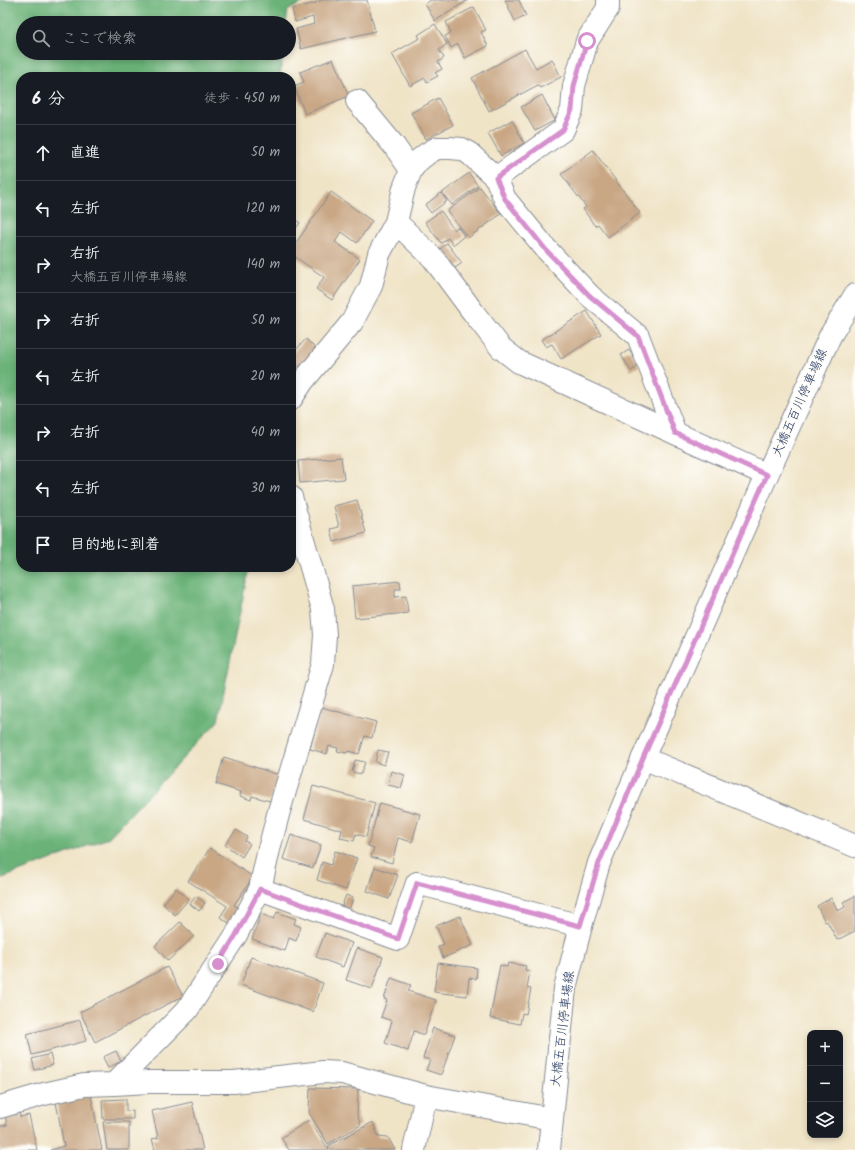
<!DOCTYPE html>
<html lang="ja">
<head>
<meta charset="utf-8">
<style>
	:root { --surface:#171b24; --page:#242831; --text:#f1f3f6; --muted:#9ea1a6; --line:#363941 }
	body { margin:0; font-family:Kalam,"Klee One",sans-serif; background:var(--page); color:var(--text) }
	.controls { position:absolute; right:12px; bottom:12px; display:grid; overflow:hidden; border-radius:8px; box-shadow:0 2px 6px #0003 }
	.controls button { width:36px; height:36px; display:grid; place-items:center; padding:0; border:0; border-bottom:1px solid var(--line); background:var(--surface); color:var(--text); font:20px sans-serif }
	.stop { position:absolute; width:12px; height:12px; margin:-9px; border:3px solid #d690ce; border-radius:50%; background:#fff }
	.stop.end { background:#d690ce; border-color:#fff; box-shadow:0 1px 4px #0008 }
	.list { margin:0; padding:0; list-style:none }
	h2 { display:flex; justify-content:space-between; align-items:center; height:52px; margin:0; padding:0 16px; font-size:17px }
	h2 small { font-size:13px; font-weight:400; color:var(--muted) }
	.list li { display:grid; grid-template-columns:26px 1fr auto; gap:12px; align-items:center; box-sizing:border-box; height:56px; padding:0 16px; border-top:1px solid var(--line) }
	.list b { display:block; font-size:15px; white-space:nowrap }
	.list p { margin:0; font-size:13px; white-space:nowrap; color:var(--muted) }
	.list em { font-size:13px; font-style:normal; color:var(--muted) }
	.icon { flex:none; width:22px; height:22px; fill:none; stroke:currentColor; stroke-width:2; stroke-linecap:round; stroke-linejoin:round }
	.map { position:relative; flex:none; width:855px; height:1150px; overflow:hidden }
	.search { position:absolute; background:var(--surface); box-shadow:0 2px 6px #0003; left:16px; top:16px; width:280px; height:44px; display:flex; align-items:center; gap:10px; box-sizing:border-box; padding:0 14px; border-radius:22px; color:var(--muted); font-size:15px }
	.panel { position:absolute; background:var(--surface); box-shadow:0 2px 6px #0003; left:16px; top:72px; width:280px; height:500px; border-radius:16px }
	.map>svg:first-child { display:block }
	.forest { fill:#6bb278; stroke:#43706b }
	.building { fill:#c9a785 }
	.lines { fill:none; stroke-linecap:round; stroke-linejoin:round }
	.minor-casing { stroke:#868a92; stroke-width:24 }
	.major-casing { stroke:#868a92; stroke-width:24 }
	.minor { stroke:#fff; stroke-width:22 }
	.major { stroke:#fff; stroke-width:22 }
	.route { stroke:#d690ce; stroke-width:5 }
	.labels { text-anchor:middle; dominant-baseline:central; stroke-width:3; stroke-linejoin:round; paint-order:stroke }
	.street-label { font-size:13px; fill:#1b2f5e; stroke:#fdfcf7 }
</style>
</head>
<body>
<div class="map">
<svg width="855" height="1150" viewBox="0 0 855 1150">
	<rect width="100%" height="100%" fill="#fdfcf7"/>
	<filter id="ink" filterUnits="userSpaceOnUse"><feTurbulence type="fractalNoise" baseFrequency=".025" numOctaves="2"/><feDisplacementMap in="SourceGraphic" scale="8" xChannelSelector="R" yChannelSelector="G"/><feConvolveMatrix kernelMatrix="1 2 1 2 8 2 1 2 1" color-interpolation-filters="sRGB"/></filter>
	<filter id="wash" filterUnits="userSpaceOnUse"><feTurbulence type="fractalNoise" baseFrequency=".012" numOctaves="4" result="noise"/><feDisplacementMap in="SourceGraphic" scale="16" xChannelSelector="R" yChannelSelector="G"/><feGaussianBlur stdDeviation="0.9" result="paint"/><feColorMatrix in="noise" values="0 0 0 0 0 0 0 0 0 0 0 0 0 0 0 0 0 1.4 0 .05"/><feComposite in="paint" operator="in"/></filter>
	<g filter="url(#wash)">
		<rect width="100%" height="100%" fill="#f0e4c7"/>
		<path class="forest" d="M0 0H308L288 10 286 23H23V53H283L280 77H21V567H249L218 721 108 838 0 879Z"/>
		<g id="blocks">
			<path class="building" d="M323 0H338V1L344 0H367L375 31 301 49 296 29 314 24 313 17 295 22 292 9 316 3V2Z
				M431 0H468L435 21 425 4Z
				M505 0H519L526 16 515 21Z
				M474 7 486 30 481 32 488 46 465 58 458 44 451 48 445 36 451 33 446 22Z
				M435 24 447 44 439 50 444 58 438 62 442 69 435 73 438 76 427 82 425 78 410 86 392 54 420 38 418 35Z
				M525 49 536 68 552 59 561 77 540 88 538 85 489 111 472 78Z
				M333 59 349 96 305 114 294 86 304 82 300 72Z
				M542 95 555 120 535 131 521 107Z
				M438 98 453 125 426 139 411 113Z
				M512 120 524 143 501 156 488 133Z
				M593 150 640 213 608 237 598 224 595 226 583 209 586 207 561 174Z
				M469 173 478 186 452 205 442 193Z
				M480 187 501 214 468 238 447 211Z
				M331 192 372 221 357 243 342 232 335 242 360 259 332 300 316 289 324 277 291 254V250Z
				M441 193 447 201 431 213 425 205Z
				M441 211 454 230 458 227 464 236 453 245 448 238 441 243 425 222Z
				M291 216 300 223 291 234Z
				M447 243 462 263 455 268 440 249Z
				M587 311 601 334 561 359 552 344 546 347 541 340Z
				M306 339 316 349 300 367 291 359V355Z
				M629 350 639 366 631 371 621 355Z
				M341 457 344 479 300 483 298 461Z
				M357 500 366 533 334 542 331 529 339 527 334 506Z
				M400 581 401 589H395V597L406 596 408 613 355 618 352 586Z
				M321 707 376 722 372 738 365 736 359 754 348 751 347 753 337 751 338 748 329 746 327 754 310 749Z
				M378 750 388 752 384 765 375 762Z
				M224 757 279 775 270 801 252 796 251 800 240 796 241 792 216 784Z
				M355 760 365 762 361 774 352 772Z
				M391 771 405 775 401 788 388 785Z
				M313 786 375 803 366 837 356 834 354 841 340 838 342 830 304 819Z
				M380 803 420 814 412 842 398 838 392 863 371 857 374 848 368 846Z
				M236 830 247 837 245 841 250 844 242 857 225 845Z
				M291 835 321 845 313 868 283 859Z
				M210 848 253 877 234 905 241 910 232 925 220 917 227 906 188 881Z
				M335 851 357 858 346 890 317 880 322 862 331 865Z
				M375 867 398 875 389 899 367 891Z
				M176 888 189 899 175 915 163 904Z
				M346 895 353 898 349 910 341 908Z
				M196 896 205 903 199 911 190 904Z
				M855 896V931L837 940 827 921 825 922 817 906 831 898 838 911 845 907 843 902Z
				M277 912 296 919 294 924 301 927 296 941 289 938 285 951 252 939 261 914 274 919Z
				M460 916 473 945 443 958 438 947 444 944 436 926Z
				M180 922 194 936 168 961 155 946Z
				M325 933 352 943 343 967 316 957Z
				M357 948 383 957 372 989 346 980Z
				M251 957 323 983 313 1012 241 985Z
				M438 963 477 968 476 979 469 978 467 996 434 992Z
				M508 963 526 966 525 970 530 971 527 988 531 989 526 1014 522 1013 520 1024 490 1018 500 965 507 967Z
				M167 967 183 996 95 1042 80 1012Z
				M391 978 411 985 408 991 436 1000 424 1035 414 1031 408 1051 385 1043 392 1021 381 1017 387 1000 384 999Z
				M80 1020 86 1041 32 1055 27 1034Z
				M433 1028 455 1035 441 1075 426 1070 430 1060 423 1058Z
				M116 1051 121 1061 108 1068 103 1057Z
				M50 1054 53 1065 35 1070 32 1059Z
				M310 1088 358 1089 357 1115 361 1125 328 1144 309 1113Z
				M91 1095 102 1150H50L64 1146 56 1102Z
				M126 1099V1111L133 1110V1119H103L102 1100Z
				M192 1102 203 1150H155L152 1139 158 1138 152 1111Z
				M19 1111 20 1117 29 1115 37 1150H0V1126L7 1125 5 1115Z
				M309 1120 329 1150H289L281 1138Z
				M103 1122H129V1150H107Z
				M373 1122 378 1136 388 1137 395 1150H330L328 1146Z"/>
		</g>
	</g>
	<g filter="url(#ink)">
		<use href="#blocks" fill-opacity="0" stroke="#868a92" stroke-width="1"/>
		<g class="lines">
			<g class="minor-casing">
				<path id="minor" d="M357 101 395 147 411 170
					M496 178 505 199 547 250 590 296 638 336 675 433
					M396 222 433 258 473 312 501 348 519 362 767 475
					M291 399 303 381 352 322 371 286 379 254 396 222 404 188 411 170 419 160 428 153 437 148H450L462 149 470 154 496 178 563 130 572 110 574 86 587 41 608 8V0
					M643 758 855 846
					M260 889 398 939 417 883 581 926
					M114 1084 149 1082H234L323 1072 342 1073 426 1096 552 1119
					M0 1107 44 1094 84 1085 114 1084 187 1010 236 935 260 889 269 849 279 811 323 664 325 635 323 609 291 497
					M414 1150 426 1096"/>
			</g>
			<g class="major-casing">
				<path id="major" d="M549 1150 565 988 581 926 599 863 643 758 767 475 830 336 855 295"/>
			</g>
			<use href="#minor" class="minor"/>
			<use href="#major" class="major"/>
		</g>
	</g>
	<g class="lines" filter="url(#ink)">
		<path class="route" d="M218 964 236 935 260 889 398 939 417 883 580 926 599 863 643 758 767 475 675 433 638 336 590 296 546 250 505 199 496 178 563 130 572 110 574 86 587 41"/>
	</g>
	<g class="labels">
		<g class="street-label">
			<text transform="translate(800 403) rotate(-66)">大橋五百川停車場線</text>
			<text transform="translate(563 1029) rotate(-83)">大橋五百川停車場線</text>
		</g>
	</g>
</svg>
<div class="controls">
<button>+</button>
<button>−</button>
<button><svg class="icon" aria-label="layers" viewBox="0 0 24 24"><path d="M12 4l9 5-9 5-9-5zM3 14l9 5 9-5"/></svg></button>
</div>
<div class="stop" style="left:587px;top:41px"></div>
<div class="stop end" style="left:218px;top:964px"></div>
<div class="search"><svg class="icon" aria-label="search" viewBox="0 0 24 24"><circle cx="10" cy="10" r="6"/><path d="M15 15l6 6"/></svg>ここで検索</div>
<section class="panel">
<h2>6 分<small>徒歩 · 450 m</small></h2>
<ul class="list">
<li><svg class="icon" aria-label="ahead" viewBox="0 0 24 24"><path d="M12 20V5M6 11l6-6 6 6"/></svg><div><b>直進</b></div><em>50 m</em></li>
<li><svg class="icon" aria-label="left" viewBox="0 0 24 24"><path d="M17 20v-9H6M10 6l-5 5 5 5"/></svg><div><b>左折</b></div><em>120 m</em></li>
<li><svg class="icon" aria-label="right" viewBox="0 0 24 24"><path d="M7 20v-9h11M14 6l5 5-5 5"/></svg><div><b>右折</b><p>大橋五百川停車場線</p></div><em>140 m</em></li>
<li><svg class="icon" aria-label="right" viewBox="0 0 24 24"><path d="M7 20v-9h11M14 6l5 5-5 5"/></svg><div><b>右折</b></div><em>50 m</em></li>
<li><svg class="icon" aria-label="left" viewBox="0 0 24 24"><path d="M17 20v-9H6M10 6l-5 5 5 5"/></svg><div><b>左折</b></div><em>20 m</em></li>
<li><svg class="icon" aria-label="right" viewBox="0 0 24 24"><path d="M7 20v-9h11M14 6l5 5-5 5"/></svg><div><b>右折</b></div><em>40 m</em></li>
<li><svg class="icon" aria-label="left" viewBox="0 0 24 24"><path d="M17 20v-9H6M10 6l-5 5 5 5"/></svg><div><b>左折</b></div><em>30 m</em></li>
<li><svg class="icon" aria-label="arrive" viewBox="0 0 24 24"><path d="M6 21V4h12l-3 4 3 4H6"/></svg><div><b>目的地に到着</b></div></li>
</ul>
</section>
</div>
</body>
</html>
